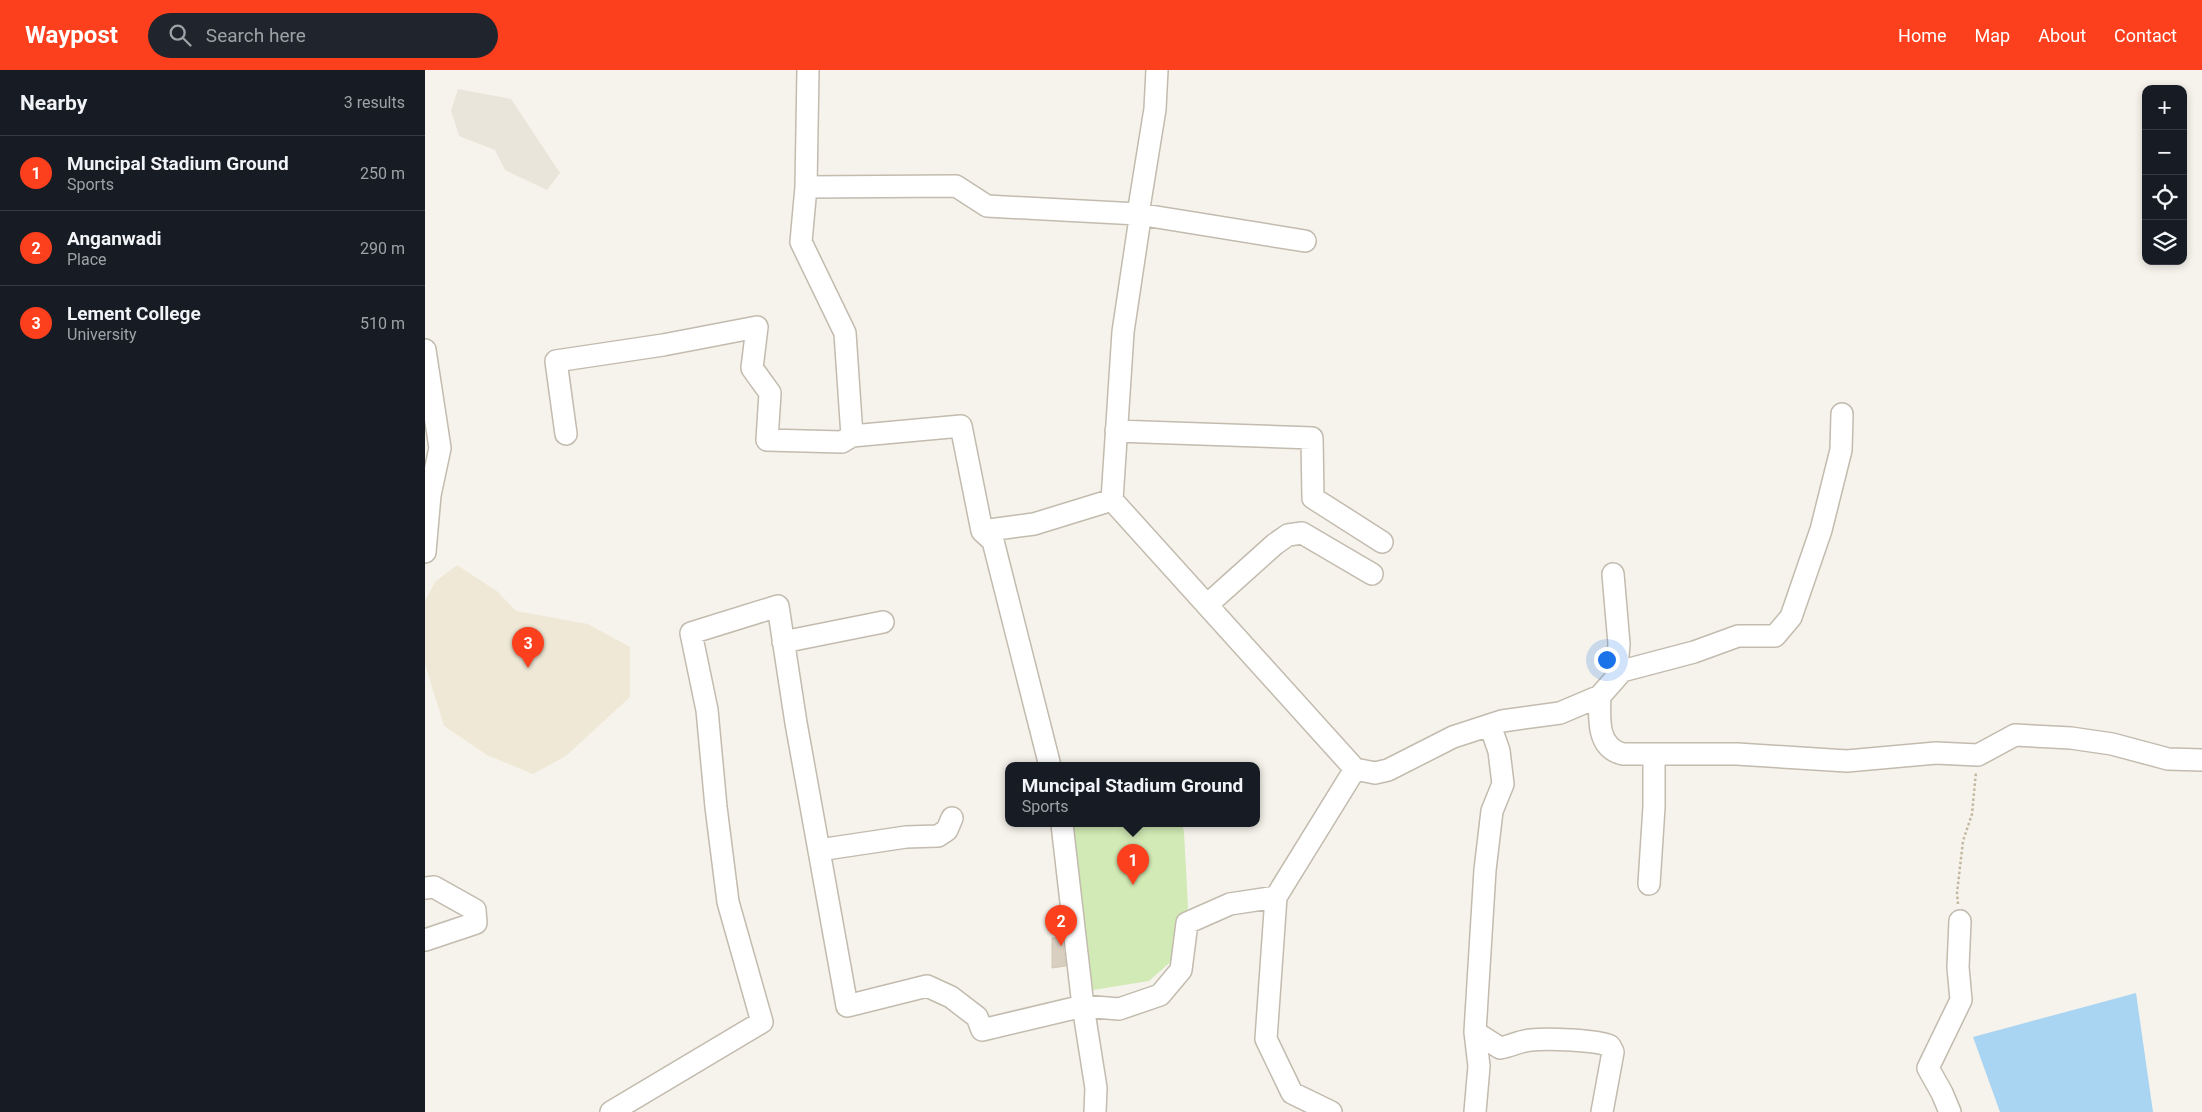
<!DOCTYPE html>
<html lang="en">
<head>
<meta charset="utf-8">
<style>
	:root { --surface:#171b24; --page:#20242c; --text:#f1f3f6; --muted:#9ea1a6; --line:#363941; --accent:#fc3f1d }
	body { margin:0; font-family:Roboto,sans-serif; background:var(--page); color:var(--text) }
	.controls { position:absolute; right:15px; top:15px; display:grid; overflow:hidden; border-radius:10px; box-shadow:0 2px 8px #0003 }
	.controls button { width:45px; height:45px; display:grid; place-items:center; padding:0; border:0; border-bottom:1px solid var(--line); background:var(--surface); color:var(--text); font:25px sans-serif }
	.you { position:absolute; left:1181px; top:589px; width:18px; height:18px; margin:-12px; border:4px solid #fff; border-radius:50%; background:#1a73e8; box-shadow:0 0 0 8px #1a73e833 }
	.badge { display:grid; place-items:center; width:32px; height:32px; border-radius:50%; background:var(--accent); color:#fff; font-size:16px; font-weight:700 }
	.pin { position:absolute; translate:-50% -41px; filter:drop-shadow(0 1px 2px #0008) }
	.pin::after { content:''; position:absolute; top:26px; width:18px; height:15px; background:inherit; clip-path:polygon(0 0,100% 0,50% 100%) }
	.popup { position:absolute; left:580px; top:692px; width:255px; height:65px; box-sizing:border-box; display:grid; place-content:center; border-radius:10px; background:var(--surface); filter:drop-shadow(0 1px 4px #0005); font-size:16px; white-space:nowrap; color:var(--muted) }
	.popup b { font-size:19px; color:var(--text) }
	.popup::after { content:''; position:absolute; left:50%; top:100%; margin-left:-10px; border:10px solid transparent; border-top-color:var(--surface) }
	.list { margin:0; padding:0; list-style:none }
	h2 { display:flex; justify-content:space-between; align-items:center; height:65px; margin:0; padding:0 20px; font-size:21px }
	h2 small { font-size:16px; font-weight:400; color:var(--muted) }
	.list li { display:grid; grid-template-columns:32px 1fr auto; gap:15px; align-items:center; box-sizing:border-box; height:75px; padding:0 20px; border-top:1px solid var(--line) }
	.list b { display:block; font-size:19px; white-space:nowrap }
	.list p { margin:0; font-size:16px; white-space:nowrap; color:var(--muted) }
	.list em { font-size:16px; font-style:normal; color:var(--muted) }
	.icon { flex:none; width:28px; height:28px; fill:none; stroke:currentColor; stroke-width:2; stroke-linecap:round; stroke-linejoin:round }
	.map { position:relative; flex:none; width:1777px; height:1042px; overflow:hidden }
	header { display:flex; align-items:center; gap:30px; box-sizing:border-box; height:70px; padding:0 25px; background:var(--accent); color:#fff }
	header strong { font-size:24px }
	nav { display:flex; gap:28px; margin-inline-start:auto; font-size:18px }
	.search { width:350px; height:45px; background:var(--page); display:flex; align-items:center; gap:12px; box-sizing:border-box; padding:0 18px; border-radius:28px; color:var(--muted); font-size:19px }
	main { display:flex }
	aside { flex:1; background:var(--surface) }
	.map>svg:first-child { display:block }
	.residential { fill:#eae5da }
	.education { fill:#efe8d6 }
	.green { fill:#d2eab5 }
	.water { fill:#a9d4f2 }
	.building { fill:#d8cfc1; stroke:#d3c7b4 }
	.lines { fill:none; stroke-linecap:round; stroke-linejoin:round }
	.minor-casing { stroke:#c2bbae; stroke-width:24 }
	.path { stroke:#c4b79f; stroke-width:2.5; stroke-dasharray:2.5 2.5; stroke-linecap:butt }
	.minor { stroke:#fff; stroke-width:21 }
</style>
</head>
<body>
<header>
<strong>Waypost</strong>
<div class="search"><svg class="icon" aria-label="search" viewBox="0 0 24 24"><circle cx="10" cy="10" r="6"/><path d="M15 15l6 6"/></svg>Search here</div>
<nav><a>Home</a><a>Map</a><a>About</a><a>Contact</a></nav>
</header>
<main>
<aside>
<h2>Nearby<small>3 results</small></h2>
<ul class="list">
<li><span class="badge">1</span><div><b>Muncipal Stadium Ground</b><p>Sports</p></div><em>250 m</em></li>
<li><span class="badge">2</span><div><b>Anganwadi</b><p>Place</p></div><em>290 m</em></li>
<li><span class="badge">3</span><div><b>Lement College</b><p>University</p></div><em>510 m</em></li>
</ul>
</aside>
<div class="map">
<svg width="1777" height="1042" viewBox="0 0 1777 1042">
	<rect width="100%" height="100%" fill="#f6f3ec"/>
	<path class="residential" d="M33 19 86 29 135 103 122 120 80 100 70 80 34 66 26 41Z"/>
	<path class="education" d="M32 495 73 522 91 541 163 554 205 577V627L141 686 108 704 62 685 19 656 0 594V531L10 512Z"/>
	<path class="green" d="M645 754H757L759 762 763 837 750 888 724 911 668 920Z"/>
	<path class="water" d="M1711 923 1728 1042H1575L1548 967Z"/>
	<path class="building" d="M637 867 641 896 627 898V868Z"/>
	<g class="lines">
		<g class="minor-casing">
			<path id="minor" d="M383 0 381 117 531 116 562 136 713 144 714 155 698 262 687 430 930 699 851 827 841 969 867 1023 906 1042
				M732 0 730 39 713 144 880 171
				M381 117 376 172 420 263 427 366 536 356 557 461 568 471 625 696
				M0 280 15 378 5 425 0 482
				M691 361 887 368 888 428 957 472
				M141 364 131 291 238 275 332 257 327 298 345 323 342 370 417 372 427 366
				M557 461 609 454 687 430
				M1188 504 1194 574 1192 596 1197 601
				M782 535 850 474 863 465 877 463 947 504
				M358 572 458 552
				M1175 626 1197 601 1269 582 1313 566H1350L1366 547 1396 460 1416 380 1417 344
				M930 699 950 703 963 700 1028 667 1077 651 1135 643 1175 626C1174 649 1172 678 1198 684H1312L1422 691 1511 683 1553 685 1590 665 1646 668 1687 674 1743 689 1777 690
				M637 754 658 936 694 939 735 925 756 900 762 853 805 834 851 827
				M394 780 481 767 513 766 522 760 527 748
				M1224 814 1229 737V684
				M0 818 9 817 50 840 51 853 0 870
				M1050 962 1075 978C1086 976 1095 971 1106 970 1121 968 1173 970 1185 976L1188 982 1177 1042
				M186 1042 337 952 303 832 291 737 282 640 266 563 353 536 371 653 422 936 502 916 526 927 552 947 557 960 658 936 671 1018 670 1042
				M1050 1042 1054 996 1050 962 1060 800 1067 741 1078 714 1074 681 1065 655
				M1525 1042 1517 1023 1503 998 1536 930 1533 897 1535 851"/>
		</g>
		<path class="path" d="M1533 834 1532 823 1538 771 1547 744 1551 702"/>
		<use href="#minor" class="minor"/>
	</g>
</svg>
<div class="controls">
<button>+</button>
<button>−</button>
<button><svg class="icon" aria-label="locate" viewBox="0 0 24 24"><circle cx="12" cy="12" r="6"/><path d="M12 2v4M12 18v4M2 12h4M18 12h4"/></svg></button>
<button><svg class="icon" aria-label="layers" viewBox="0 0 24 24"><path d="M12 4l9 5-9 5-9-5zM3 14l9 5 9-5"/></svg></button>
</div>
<div class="you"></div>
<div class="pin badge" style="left:708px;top:815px">1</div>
<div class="popup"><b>Muncipal Stadium Ground</b>Sports</div>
<div class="pin badge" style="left:636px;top:876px">2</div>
<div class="pin badge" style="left:103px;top:598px">3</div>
</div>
</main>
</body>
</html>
